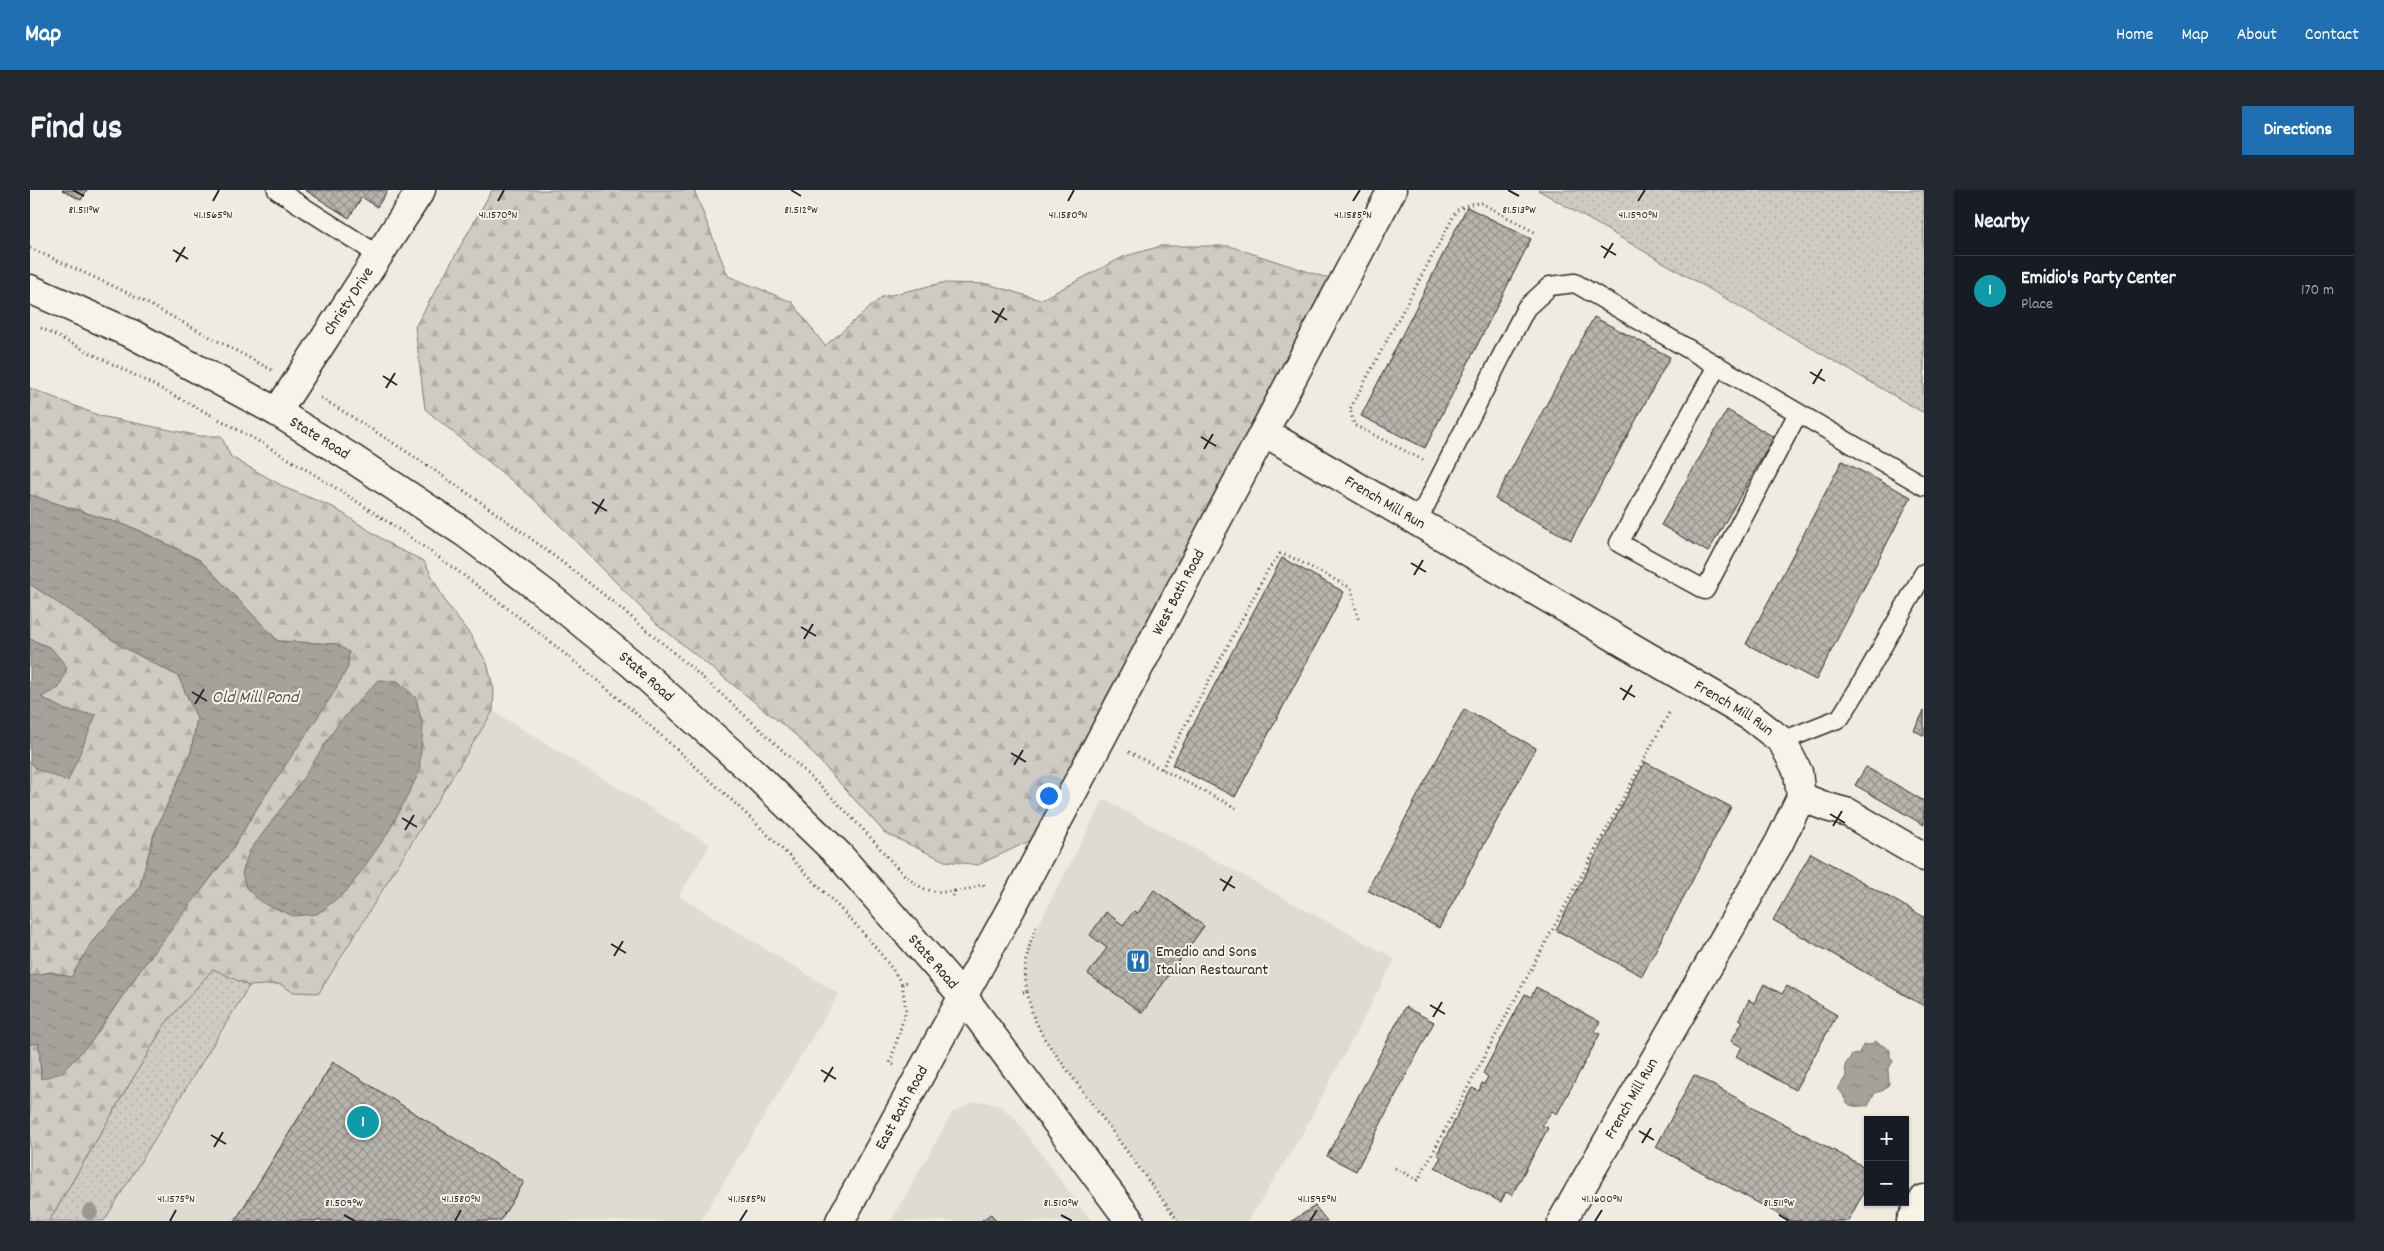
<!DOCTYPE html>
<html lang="en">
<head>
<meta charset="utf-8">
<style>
	:root { --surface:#171b24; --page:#242831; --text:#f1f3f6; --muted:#9ea1a6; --line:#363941; --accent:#1f6fb2 }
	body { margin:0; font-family:Dekko,sans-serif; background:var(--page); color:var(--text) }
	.controls { position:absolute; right:15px; bottom:15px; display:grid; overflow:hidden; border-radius:0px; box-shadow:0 1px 4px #0004 }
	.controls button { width:45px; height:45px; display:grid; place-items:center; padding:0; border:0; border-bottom:1px solid var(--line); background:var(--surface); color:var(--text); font:25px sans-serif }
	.you { position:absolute; left:1018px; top:605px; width:18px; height:18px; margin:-12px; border:4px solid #fff; border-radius:50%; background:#1a73e8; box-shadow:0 0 0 8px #1a73e833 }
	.badge { display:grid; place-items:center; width:32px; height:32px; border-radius:50%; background:var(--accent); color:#fff; font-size:16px; font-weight:700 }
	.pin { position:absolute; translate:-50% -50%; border:2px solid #fff; box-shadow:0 1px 5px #0006 }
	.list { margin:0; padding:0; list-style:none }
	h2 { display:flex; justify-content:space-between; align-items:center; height:65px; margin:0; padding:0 20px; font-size:21px }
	h2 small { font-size:16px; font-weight:400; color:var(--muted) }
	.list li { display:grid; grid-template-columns:32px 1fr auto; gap:15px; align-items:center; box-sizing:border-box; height:70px; padding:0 20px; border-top:1px solid var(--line) }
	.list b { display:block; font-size:19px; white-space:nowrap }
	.list p { margin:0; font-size:16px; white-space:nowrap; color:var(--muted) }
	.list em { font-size:16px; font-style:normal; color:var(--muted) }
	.map { position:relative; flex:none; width:1894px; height:1031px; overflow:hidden; border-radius:0px }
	header { display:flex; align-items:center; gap:30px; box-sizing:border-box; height:70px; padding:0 25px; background:var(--accent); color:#fff }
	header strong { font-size:24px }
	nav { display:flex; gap:28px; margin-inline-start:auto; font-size:18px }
	.intro { display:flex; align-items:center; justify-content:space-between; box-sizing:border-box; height:120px; padding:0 30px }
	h1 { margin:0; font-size:35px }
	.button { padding:12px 22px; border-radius:0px; background:var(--accent); color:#fff; font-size:18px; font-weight:700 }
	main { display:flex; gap:30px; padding:0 30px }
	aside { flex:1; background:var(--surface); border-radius:0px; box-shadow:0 1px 4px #0004 }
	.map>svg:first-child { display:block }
	.built { fill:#dedbd1 }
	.grass { fill:url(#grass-dots); stroke:#7d7b76 }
	.forest { fill:url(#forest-firs); stroke:#7d7b76 }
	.water { fill:url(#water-ripples); stroke:#74726e }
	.building { fill:url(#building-cross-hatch); stroke:#2b2b2b }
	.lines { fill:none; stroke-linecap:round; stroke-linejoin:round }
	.service-casing { stroke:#2b2b2b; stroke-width:21 }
	.minor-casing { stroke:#2b2b2b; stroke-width:31 }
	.tertiary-casing { stroke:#2b2b2b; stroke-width:31 }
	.primary-casing { stroke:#2b2b2b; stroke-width:31 }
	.path { stroke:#2b2b2b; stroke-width:3; stroke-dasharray:1 4; stroke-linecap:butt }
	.service { stroke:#f7f3e8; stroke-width:18 }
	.minor { stroke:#f7f3e8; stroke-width:28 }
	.tertiary { stroke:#f7f3e8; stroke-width:28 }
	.primary { stroke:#f7f3e8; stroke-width:28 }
	.tree { fill:#9a9791 }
	.ticks { fill:none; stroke:#2b2b2b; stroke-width:2 }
	.labels { text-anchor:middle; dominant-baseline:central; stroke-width:4; stroke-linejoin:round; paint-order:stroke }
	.street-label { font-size:16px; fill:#2b2b2b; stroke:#f7f3e8 }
	.poi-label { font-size:16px; fill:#2b2b2b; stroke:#f7f3e8; text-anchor:start }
	.water-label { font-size:18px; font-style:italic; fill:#555552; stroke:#f7f3e8 }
	.ticks-label { font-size:12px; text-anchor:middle; fill:#2b2b2b; stroke:#f7f3e8; stroke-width:4; stroke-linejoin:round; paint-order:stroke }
</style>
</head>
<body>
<header>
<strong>Map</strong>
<nav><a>Home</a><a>Map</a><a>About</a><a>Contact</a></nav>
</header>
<div class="intro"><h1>Find us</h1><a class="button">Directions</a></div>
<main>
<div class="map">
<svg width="1894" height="1031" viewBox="0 0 1894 1031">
	<defs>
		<pattern id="grass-dots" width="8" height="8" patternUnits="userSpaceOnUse" patternTransform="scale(1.25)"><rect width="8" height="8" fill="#cfcbc2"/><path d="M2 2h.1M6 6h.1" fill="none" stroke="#b2aea7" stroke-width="1.8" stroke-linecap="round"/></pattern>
		<pattern id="forest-firs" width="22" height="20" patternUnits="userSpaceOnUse" patternTransform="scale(1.25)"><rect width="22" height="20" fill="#cfcbc2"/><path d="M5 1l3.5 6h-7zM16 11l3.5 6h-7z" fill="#b2aea7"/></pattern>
		<pattern id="water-ripples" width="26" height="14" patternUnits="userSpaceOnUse" patternTransform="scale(1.25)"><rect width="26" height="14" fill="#a4a29a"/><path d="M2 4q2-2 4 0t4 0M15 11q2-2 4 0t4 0" fill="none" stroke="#86847e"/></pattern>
		<pattern id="building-cross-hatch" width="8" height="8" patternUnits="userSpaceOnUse" patternTransform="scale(1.25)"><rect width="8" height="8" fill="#b8b5ae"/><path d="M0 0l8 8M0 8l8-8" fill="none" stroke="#96938e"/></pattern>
	</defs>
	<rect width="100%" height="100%" fill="#efebe0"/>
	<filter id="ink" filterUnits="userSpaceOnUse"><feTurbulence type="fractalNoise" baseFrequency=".02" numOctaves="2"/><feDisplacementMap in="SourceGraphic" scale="10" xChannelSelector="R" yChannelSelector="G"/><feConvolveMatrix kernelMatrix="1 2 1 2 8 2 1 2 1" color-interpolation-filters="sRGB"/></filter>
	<g filter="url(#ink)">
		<path class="built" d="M463 521 680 655 649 706 809 804 670 1031H74L234 769 290 803Z
			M1074 609 1365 769 1271 946 1218 1031H1148L1013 847 1002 823 995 789 998 762 1004 743Z
			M943 912H955L969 916 983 926 1061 1031H861L922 923Z"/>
		<path class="grass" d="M1508 0H1894V223Z
			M183 778 219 796 74 1031H19L135 834Z"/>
		<path class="forest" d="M462 0H664L698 86 762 112 795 156 852 107 912 93 958 94 1010 110 1093 67 1131 56H1199L1313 93 1023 640 948 675 915 671 855 643 767 546 627 434 504 309 395 219 385 137Z
			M0 198 70 226 170 246H191L201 267 258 299 303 317 366 358 394 371 416 413 441 446 457 473 464 500 463 521 289 803 263 802 250 794 219 796 183 779 135 834 19 1031H0V854L9 853 11 888 61 852 111 779 200 663 227 618 306 454 248 451 170 370 104 338 0 305Z
			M0 394 93 457 148 486 167 528 161 562 124 644 109 699 62 752 41 787 21 782 0 786V572L8 580 66 525 35 520 10 507 21 458 0 449Z"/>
		<path class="water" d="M0 305 104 338 170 370 248 451 306 454 319 462 318 477 303 504 227 618 200 663 111 779 61 852 31 883 11 889 9 853 0 854V786L21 782 41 787 62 752 109 699 124 644 161 562 167 528 148 486 93 457 0 394Z
			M0 449 21 458 37 477 29 498 11 507 35 520 66 525 38 591 8 580 0 572Z
			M348 490 368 491 386 508 393 537 389 583 358 643 318 700 287 724 263 726 233 713 216 698 212 683 219 662 270 593 308 534Z
			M1845 851 1860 860V867L1863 871 1858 880 1859 894 1854 900 1845 903 1838 916C1834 915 1829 917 1823 916 1813 914 1815 903 1808 899L1816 886 1815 875 1822 865 1828 864 1834 854 1840 855Z"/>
		<path class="building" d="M32 0H57L51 10Z
			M275 0H358L347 17 332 7 319 28Z
			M1437 17 1501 49 1395 258 1331 226Z
			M1564 127 1640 167 1541 350 1465 309Z
			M1697 220 1744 247 1678 362 1631 335Z
			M1812 271 1881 307 1786 490 1716 454Z
			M1252 368 1314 402 1205 607 1142 575Z
			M1434 519 1506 558 1409 738 1337 700Z
			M1894 521V546L1884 540Z
			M1615 572 1701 617 1612 786 1526 740Z
			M1836 577 1894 611V635L1825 595Z
			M1781 663 1894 727V816L1743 730Z
			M1124 700 1174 736 1112 823 1058 784 1077 758 1060 745 1076 722 1093 735 1104 721 1108 723Z
			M1734 794 1752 804 1757 796 1807 825 1765 900 1706 866 1712 857 1701 851 1713 831 1709 829 1719 810 1724 813Z
			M1506 797 1570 832 1564 841 1570 844 1527 924 1522 921 1512 935 1518 938 1482 1005 1476 1002 1471 1012 1405 977 1411 967 1407 964 1442 898 1449 901 1452 893 1454 894 1458 887 1453 883 1495 804 1501 807Z
			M1375 817 1404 832 1326 981 1297 966Z
			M303 872 494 992 470 1031H205Z
			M1664 885 1838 979V995L1818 1031H1761L1626 957Z
			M1285 1016 1297 1031H1262Z
			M961 1024 966 1031H951Z"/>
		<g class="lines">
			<g class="service-casing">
				<path id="service" d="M247 0 350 66
					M1687 176 1589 353 1675 400 1768 223
					M1387 332 1496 118 1520 96 1545 93 1894 296
					M1752 551 1810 528 1830 496 1894 383"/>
			</g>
			<g class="minor-casing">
				<g id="minor">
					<path id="s1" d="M247 222 391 0"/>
					<path id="s2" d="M1234 242 1721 527 1752 551 1768 582 1771 607 1749 653 1532 1031"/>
					<path d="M1771 607 1797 617 1819 623 1894 667"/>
					<path d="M1881 1031 1894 1009"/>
				</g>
			</g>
			<g class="tertiary-casing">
				<g id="tertiary">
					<path id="s3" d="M810 1031 984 713 1362 0"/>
				</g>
			</g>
			<g class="primary-casing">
				<g id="primary">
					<path id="s4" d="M0 99 104 145 247 222 323 269 435 343 517 405 601 473 724 583 809 665 932 805 1100 1031"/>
				</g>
			</g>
			<path class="path" d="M0 58 96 102 242 180
				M11 138C86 176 162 213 235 255 409 356 568 483 713 621 744 650 773 680 802 710 828 737 853 763 872 794
				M291 208C466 313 627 439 774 581 797 602 819 624 840 647 855 663 868 682 886 694 897 702 911 703 925 701
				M1393 270 1324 235 1320 219 1427 20 1440 14 1451 13 1508 44
				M1099 562 1206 618
				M1132 579 1238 380 1250 364 1259 366 1321 398 1329 432
				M923 706 925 701 936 700 953 694 955 698
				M997 802 1002 823 1013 847 1148 1031
				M993 803 997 802C993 781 997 758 1006 737
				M864 875 860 873 876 820 872 794 877 792
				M1365 978 1388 990 1640 521"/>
			<use href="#service" class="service"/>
			<use href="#minor" class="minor"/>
			<use href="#tertiary" class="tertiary"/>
			<use href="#primary" class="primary"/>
		</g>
		<circle class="tree" cx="60" cy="1022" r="8"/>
	</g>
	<path class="ticks" d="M43 0 54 6M761 0 771 6M1478 0 1489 6M183 11 189 0M468 11 474 0M1038 11 1044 0M1323 11 1330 0M1608 11 1615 0M1571 56 1586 65M143 60 158 69M1574 68 1583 53M146 72 155 57M962 121 977 130M965 133 974 118M1780 182 1795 191M353 186 367 195M1783 194 1792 179M356 198 365 183M1171 247 1186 256M1174 259 1183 244M562 312 577 321M565 324 574 309M1381 373 1396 382M1384 385 1393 370M771 437 786 446M774 449 783 434M1590 498 1605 507M162 502 177 511M1593 510 1602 495M165 514 174 499M981 563 996 572M984 575 993 560M1800 624 1815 633M372 628 387 637M1803 636 1812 621M375 640 384 625M1190 689 1205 698M1193 701 1202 686M581 754 596 763M584 766 593 751M1400 815 1415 824M1403 827 1412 812M791 880 806 889M794 892 803 877M1609 941 1624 950M181 945 196 954M1612 953 1621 938M184 957 193 942M314 1025 325 1031M1031 1025 1042 1031M1749 1025 1759 1031M140 1031 146 1020M425 1031 431 1020M710 1031 717 1020M1280 1031 1287 1020M1565 1031 1572 1020"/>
	<defs>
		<g id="restaurant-square" transform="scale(1.25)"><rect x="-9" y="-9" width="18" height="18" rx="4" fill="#1f6fb2" stroke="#f7f3e8"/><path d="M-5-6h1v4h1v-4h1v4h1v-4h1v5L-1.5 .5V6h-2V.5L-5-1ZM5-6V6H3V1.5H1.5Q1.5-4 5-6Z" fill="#fff"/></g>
	</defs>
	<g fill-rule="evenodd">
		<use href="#restaurant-square" x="1108" y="771"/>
	</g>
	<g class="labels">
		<g class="street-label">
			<text stroke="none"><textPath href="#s1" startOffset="132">Christy Drive</textPath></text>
			<text stroke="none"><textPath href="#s4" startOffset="326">State Road</textPath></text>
			<text stroke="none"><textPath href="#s2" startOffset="140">French Mill Run</textPath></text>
			<text stroke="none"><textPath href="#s3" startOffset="714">West Bath Road</textPath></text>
			<text stroke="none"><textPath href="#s4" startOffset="731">State Road</textPath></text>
			<text stroke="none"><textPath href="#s2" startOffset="545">French Mill Run</textPath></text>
			<text stroke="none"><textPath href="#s4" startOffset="1136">State Road</textPath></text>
			<text transform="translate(1602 909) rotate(-60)">French Mill Run</text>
			<text stroke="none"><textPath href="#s3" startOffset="129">East Bath Road</textPath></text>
		</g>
		<g class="poi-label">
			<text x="1126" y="762">Emedio and Sons<tspan x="1126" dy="18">Italian Restaurant</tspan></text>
		</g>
		<g class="water-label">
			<text x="225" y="508">Old Mill Pond</text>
		</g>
	</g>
	<g class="ticks-label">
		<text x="54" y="23">81.511°W</text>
		<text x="771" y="23">81.512°W</text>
		<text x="1489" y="23">81.513°W</text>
		<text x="183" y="28">41.1565°N</text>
		<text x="468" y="28">41.1570°N</text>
		<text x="1038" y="28">41.1580°N</text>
		<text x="1323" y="28">41.1585°N</text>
		<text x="1608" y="28">41.1590°N</text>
		<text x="146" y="1012">41.1575°N</text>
		<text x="431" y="1012">41.1580°N</text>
		<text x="717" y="1012">41.1585°N</text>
		<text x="1287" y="1012">41.1595°N</text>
		<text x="1572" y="1012">41.1600°N</text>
		<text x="314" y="1016">81.509°W</text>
		<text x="1031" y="1016">81.510°W</text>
		<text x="1749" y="1016">81.511°W</text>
	</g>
</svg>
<div class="controls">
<button>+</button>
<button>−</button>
</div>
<div class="you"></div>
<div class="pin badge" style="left:333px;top:932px;background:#0f9aa8">1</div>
</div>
<aside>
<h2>Nearby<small></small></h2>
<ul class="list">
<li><span class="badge" style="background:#0f9aa8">1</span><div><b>Emidio's Party Center</b><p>Place</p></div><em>170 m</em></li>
</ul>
</aside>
</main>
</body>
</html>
